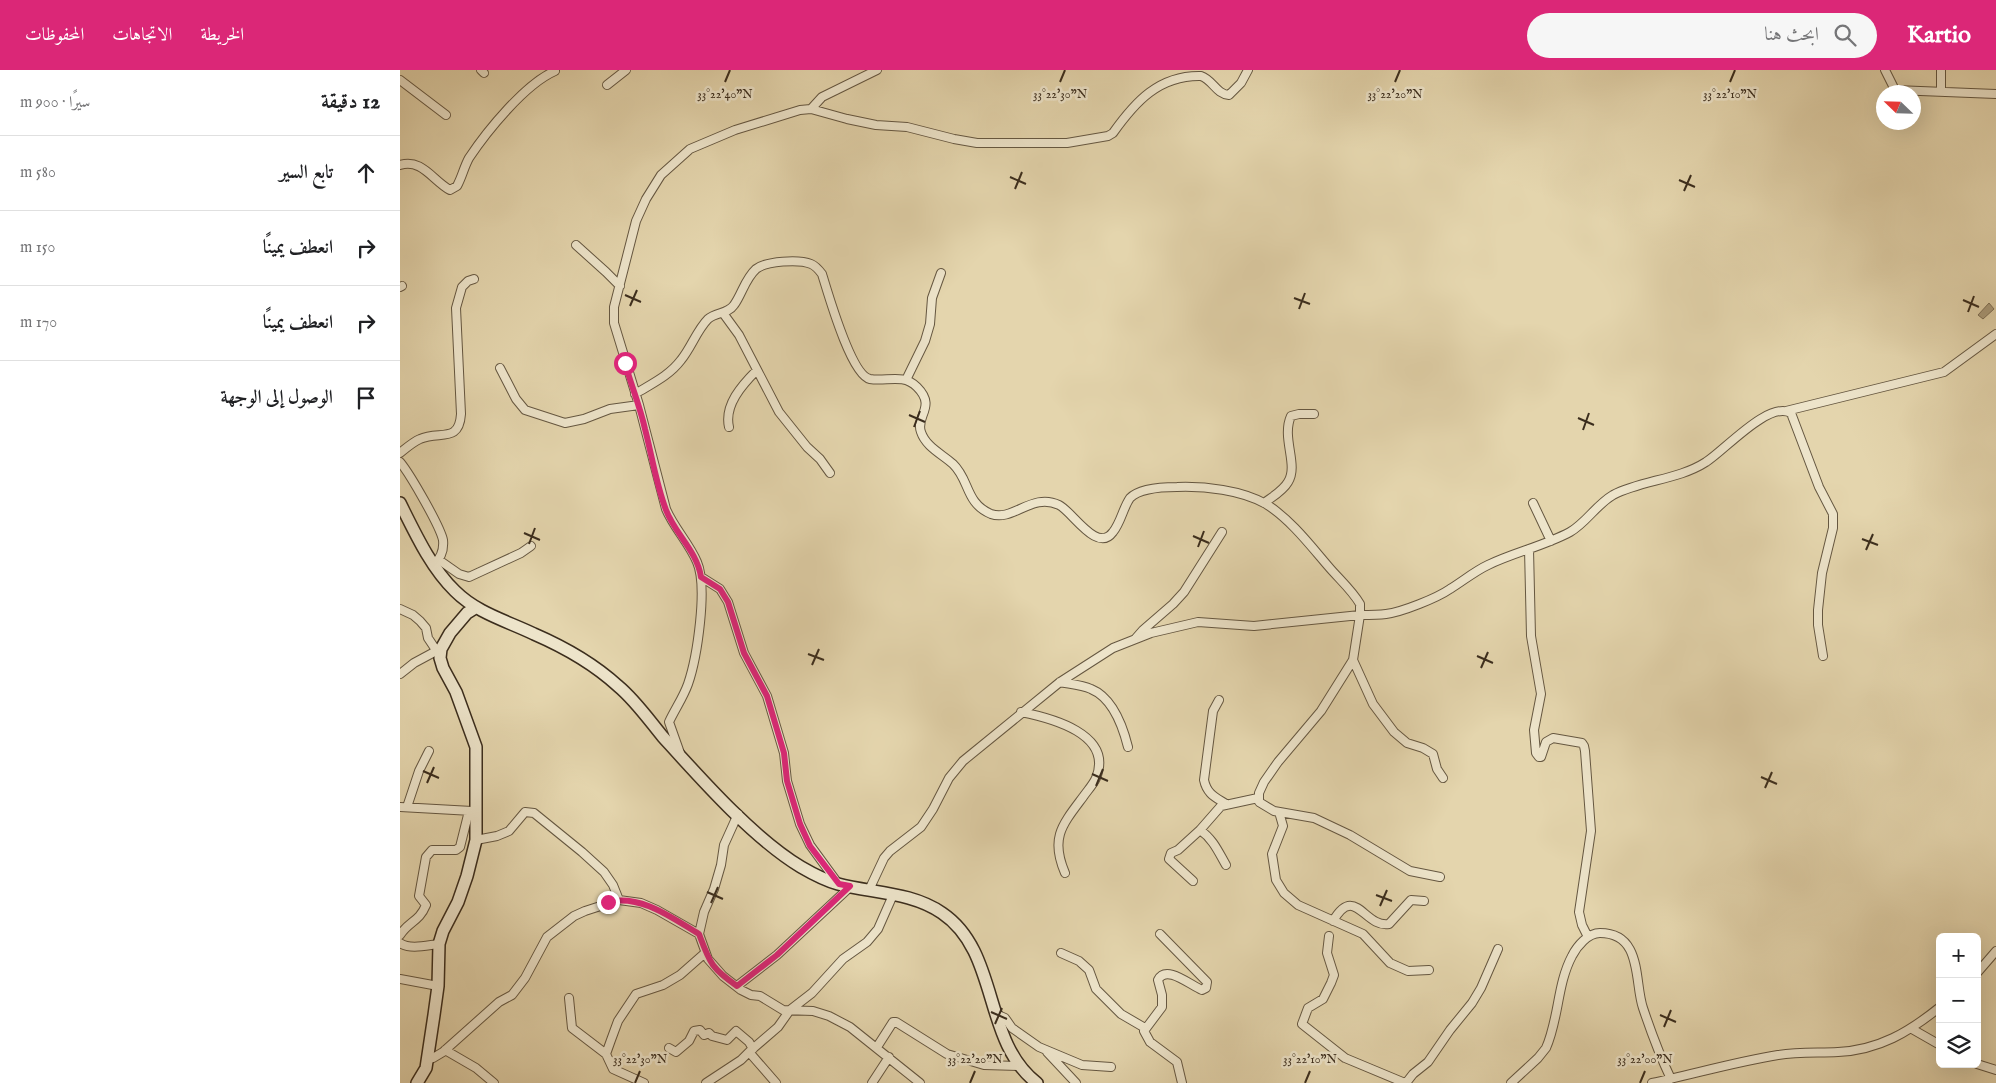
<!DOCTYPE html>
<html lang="ar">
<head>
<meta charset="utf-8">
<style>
	:root { --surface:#fff; --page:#f6f6f6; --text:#202124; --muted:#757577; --line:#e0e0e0; --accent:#db2777 }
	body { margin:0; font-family:"IM FELL English",Amiri,serif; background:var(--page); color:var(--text); direction:rtl }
	.controls { position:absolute; right:15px; bottom:15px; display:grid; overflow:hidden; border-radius:8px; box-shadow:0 5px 20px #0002 }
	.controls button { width:45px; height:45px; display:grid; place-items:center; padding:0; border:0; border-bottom:1px solid var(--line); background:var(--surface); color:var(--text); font:25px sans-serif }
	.compass { position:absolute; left:1476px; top:15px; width:45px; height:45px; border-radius:50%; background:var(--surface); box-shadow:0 5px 20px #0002; rotate:293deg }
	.stop { position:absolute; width:15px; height:15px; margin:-11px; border:4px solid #db2777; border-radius:50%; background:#fff }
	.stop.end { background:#db2777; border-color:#fff; box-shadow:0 1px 5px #0008 }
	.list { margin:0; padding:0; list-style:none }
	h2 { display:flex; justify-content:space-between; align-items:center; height:65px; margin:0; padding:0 20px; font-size:21px }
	h2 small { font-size:16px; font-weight:400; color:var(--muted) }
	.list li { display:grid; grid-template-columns:32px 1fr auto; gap:15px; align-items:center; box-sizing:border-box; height:75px; padding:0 20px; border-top:1px solid var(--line) }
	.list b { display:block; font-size:19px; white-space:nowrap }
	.list em { font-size:16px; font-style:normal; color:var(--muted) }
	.icon { flex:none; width:28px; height:28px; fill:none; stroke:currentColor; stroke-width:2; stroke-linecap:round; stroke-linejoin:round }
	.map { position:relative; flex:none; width:1596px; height:1013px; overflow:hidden; direction:ltr }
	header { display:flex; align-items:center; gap:30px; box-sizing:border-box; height:70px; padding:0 25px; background:var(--accent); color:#fff }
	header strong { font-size:24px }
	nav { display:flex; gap:28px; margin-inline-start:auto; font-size:18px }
	.search { width:350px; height:45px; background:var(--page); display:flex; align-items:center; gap:12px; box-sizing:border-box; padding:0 18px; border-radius:28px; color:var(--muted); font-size:19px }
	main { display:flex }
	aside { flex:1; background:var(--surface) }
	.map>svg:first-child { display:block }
	.water { fill:#ab9c7c; stroke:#7e7056 }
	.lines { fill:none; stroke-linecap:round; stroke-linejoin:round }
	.street-casing { stroke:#655741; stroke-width:10 }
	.secondary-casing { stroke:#3b2d1d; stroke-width:14 }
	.street { stroke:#ede4ca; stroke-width:8 }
	.secondary { stroke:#ede4ca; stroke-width:11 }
	.route { stroke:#db2777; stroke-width:6 }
	.ticks { fill:none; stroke:#3b2d1d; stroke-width:2 }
	.ticks-label { font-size:12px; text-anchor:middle; fill:#3b2d1d; stroke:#ede4ca; stroke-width:5; stroke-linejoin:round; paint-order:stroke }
</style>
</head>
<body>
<header>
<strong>Kartio</strong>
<div class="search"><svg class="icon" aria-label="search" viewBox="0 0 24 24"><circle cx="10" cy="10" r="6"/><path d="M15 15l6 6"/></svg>ابحث هنا</div>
<nav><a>الخريطة</a><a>الاتجاهات</a><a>المحفوظات</a></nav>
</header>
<main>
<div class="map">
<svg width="1596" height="1013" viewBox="0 0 1596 1013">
	<rect width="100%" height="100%" fill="#e4d5ad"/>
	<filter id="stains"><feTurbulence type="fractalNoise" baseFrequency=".004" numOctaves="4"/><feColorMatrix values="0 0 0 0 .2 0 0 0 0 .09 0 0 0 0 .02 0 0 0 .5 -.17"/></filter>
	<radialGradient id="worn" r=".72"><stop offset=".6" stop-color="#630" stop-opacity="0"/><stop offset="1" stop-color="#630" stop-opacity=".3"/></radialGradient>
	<path class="water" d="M1589 233 1594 239 1583 249 1578 245Z"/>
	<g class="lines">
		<g class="street-casing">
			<path id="street" d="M81 0 84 3
				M1485 0 1495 20 1596 24
				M0 10 46 45
				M207 15 226 0
				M1541 22V0
				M411 39 447 49 476 55 507 57 554 69 577 73H667L708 66 713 63C735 32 759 5 801 6 813 10 816 24 829 25L841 13 848 0
				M0 95C22 88 33 111 50 120L57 116C62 107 64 97 69 88 87 61 125 14 155 1
				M176 175 206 202 220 216
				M0 217 2 216
				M323 243 339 265 379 342 407 377 420 389 430 403
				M100 298 116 329 125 340 165 353 184 349 210 339 239 335
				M506 310 525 271 530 254 532 228 541 203
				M235 324C251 314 269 306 281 290 291 278 297 260 308 249 316 242 328 244 334 235 342 224 345 209 356 199 366 191 399 189 411 194 416 196 419 200 422 204 428 223 451 305 470 309 486 312 503 303 517 317 537 337 515 346 521 362 526 377 542 384 553 394 570 410 565 433 591 444 613 452 632 422 659 435 672 441 697 484 713 462 721 452 723 438 730 428 740 418 763 417 777 417 805 416 841 420 866 434 890 449 910 475 928 496 938 508 952 520 960 534V545L854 556 798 552 751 563 713 578 660 612 563 691 549 708 533 739 521 757 490 781 484 788 469 820
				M1386 341 1544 302 1596 264
				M329 357C324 335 342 315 357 300
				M0 383C6 378 13 372 20 369 39 360 59 374 61 344L56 238 62 217 68 211 74 209
				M0 392C10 404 40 456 43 470 44 480 41 488 34 494
				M864 433C872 427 883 421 888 412 899 395 881 368 891 346L899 344H914
				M1133 433 1151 471
				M1129 479 1131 566 1141 624 1134 660 1136 683 1139 687H1141L1146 672 1153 668 1182 673 1184 676 1185 681 1191 761 1179 842 1182 855 1188 867
				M39 490 59 504 69 507 121 483 131 476
				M301 507 320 519 328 532 344 583 367 626 384 683 387 711 400 754 410 775 437 812
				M0 539 13 545 20 551 26 558 28 568 36 580
				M736 568 743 560 773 534 784 522 822 462
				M953 590 973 634 994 662 1007 673 1023 678 1033 684 1037 699 1043 708
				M0 604 14 593 40 579
				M660 612C670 614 682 615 691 619 713 628 723 657 728 677
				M819 630 813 641 804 710C807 724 815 727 826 734
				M621 642C651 648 714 664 696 708 693 715 687 721 683 727 662 755 650 768 665 803
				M280 683 269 652C275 639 283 628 288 614 297 588 308 517 297 492 289 473 274 458 266 439L239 335 214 253V237L236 151 246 129 261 105 290 79 335 60 400 40 411 39 422 27 477 0
				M0 737 72 741
				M7 737 19 701 29 681
				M879 742 883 756 872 784 876 810 884 823 898 835 963 864 990 893 1008 901 1029 900
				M800 760C813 769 818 781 826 795
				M76 770 97 766 109 761 125 742 134 743 182 782 204 802 213 815 219 830
				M1040 807 1010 801 950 765 914 748 874 741 859 732V723L864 712 878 692 921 641 953 590 960 545C968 545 978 545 986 544 1002 542 1037 528 1050 519 1063 511 1075 501 1088 495 1115 482 1144 476 1170 462 1186 453 1196 435 1213 425 1242 410 1278 410 1306 392 1324 381 1369 330 1391 343L1419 417 1433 444V458L1422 503 1418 540V555L1423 586
				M793 811 769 789 771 783 778 780 800 760 821 736 858 728
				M933 851C955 813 964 858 989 854L1011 830 1024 831
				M299 864 308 889 323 906 341 920 351 925 360 926 383 940 413 941 429 946 450 957 520 1013
				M760 864 807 912 806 918 802 920C790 915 766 894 758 910L762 925V937L744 961 750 972 777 992 782 1013
				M0 865C9 851 19 852 26 835L19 826 26 787 32 780H56L60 777 69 741
				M929 866 927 883 934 905 931 913 923 929 908 938 902 954 945 988 1005 1013
				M0 873C10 880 28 875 39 874
				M661 883 679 891 689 900 696 919 721 944 745 958
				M1577 903 1596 881
				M0 909 38 916
				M337 916 377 885 450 817
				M169 928 172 958 206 984
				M596 944 605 948 612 958 639 977 682 995 711 997
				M1512 959 1540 975
				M477 977 493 952H496L547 984 584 995 619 996
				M269 978 276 982 289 971 294 961 300 960 304 965 309 963 312 966 327 970 336 961 349 972 353 979
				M45 980 76 998 94 1013
				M349 982 378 957 390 940 412 923 443 889 467 872 478 859 493 825
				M647 982 676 1013
				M27 990 33 988 43 982 99 932 112 925 125 908 147 867 174 846 185 841 219 830 241 833 257 840 299 864 304 842 314 819 321 795 324 775 338 744
				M1577 994 1596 1000
				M244 1013 213 999 206 984 211 970 218 951 236 924 263 915 280 905 305 883
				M306 1013 341 990 349 982 376 1013
				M472 1013 489 987
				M1006 1013 1013 1004 1028 992 1050 960 1072 933 1081 918 1098 879
				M1111 1013 1138 988 1146 978C1159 949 1157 914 1172 886 1177 876 1188 863 1200 863 1243 863 1234 912 1243 938 1251 962 1260 986 1271 1009
				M1252 1013C1294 1004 1335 992 1378 985 1398 982 1418 983 1438 982 1479 980 1509 962 1540 937"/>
		</g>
		<g class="secondary-casing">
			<path id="secondary" d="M0 433C15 463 31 498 55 521 77 543 107 551 134 564 164 577 194 594 218 616 235 630 249 650 263 667 301 709 353 768 401 797 413 804 424 810 438 814 472 823 512 822 542 843 600 882 582 971 637 1013
				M17 1013 26 998 34 945 38 916 39 874 43 861 58 832 67 806 76 770V677L56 622 43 598 40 588 41 579 50 563 67 543 75 538"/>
		</g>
		<use href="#street" class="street"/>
		<use href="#secondary" class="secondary"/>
	</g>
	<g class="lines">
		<path class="route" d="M208 832C241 824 272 848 299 864 310 893 311 898 337 916L377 885 450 816 439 814 410 776 400 754 387 711 384 683 367 626 344 583 328 532 320 519 301 507C297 481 275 464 266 440 256 414 252 386 245 359 240 336 231 315 225 293"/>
	</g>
	<path class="ticks" d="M325 12 330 0M660 12 665 0M995 12 1000 0M1330 12 1335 0M610 107 626 114M1279 110 1295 117M615 119 622 102M1284 121 1291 105M225 225 241 232M894 228 910 234M1563 230 1579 237M230 236 237 220M899 239 905 223M1568 242 1574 226M509 345 525 352M1178 348 1194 355M514 357 520 341M1183 360 1189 343M124 463 140 470M793 466 809 473M1462 469 1478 475M129 474 135 458M798 477 804 461M1466 480 1473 464M408 584 424 590M1077 586 1093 593M412 595 419 579M1081 598 1088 582M23 701 39 708M692 704 708 711M1361 707 1377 714M27 713 34 697M696 716 703 699M1365 718 1372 702M307 822 323 829M976 825 992 831M311 833 318 817M980 836 987 820M591 942 607 949M1260 945 1276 952M595 954 602 938M1264 957 1271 940M235 1013 240 1001M570 1013 575 1001M905 1013 910 1001M1240 1013 1245 1001"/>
	<g class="ticks-label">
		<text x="325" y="28">33°22'40"N</text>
		<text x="660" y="28">33°22'30"N</text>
		<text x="995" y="28">33°22'20"N</text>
		<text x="1330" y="28">33°22'10"N</text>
		<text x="240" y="993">33°22'30"N</text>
		<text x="575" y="993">33°22'20"N</text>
		<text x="910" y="993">33°22'10"N</text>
		<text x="1245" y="993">33°22'00"N</text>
	</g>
	<rect width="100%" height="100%" filter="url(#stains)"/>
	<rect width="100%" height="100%" fill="url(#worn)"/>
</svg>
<div class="controls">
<button>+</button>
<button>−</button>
<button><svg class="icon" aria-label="layers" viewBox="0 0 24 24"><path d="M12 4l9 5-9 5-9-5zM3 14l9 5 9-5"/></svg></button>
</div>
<svg class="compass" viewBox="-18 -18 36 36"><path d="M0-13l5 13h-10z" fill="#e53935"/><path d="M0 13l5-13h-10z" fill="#757577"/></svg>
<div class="stop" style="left:225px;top:293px"></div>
<div class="stop end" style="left:208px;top:832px"></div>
</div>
<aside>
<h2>12 دقيقة<small>سيرًا · 900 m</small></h2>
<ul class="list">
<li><svg class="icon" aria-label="ahead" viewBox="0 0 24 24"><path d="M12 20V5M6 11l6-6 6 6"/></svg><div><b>تابع السير</b></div><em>580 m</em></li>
<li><svg class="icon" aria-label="right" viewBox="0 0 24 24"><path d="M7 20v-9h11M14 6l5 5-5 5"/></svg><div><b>انعطف يمينًا</b></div><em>150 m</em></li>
<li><svg class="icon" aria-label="right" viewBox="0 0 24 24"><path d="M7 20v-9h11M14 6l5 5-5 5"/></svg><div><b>انعطف يمينًا</b></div><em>170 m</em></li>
<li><svg class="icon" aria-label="arrive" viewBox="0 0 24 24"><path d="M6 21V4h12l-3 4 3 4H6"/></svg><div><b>الوصول إلى الوجهة</b></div></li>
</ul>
</aside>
</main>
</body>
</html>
